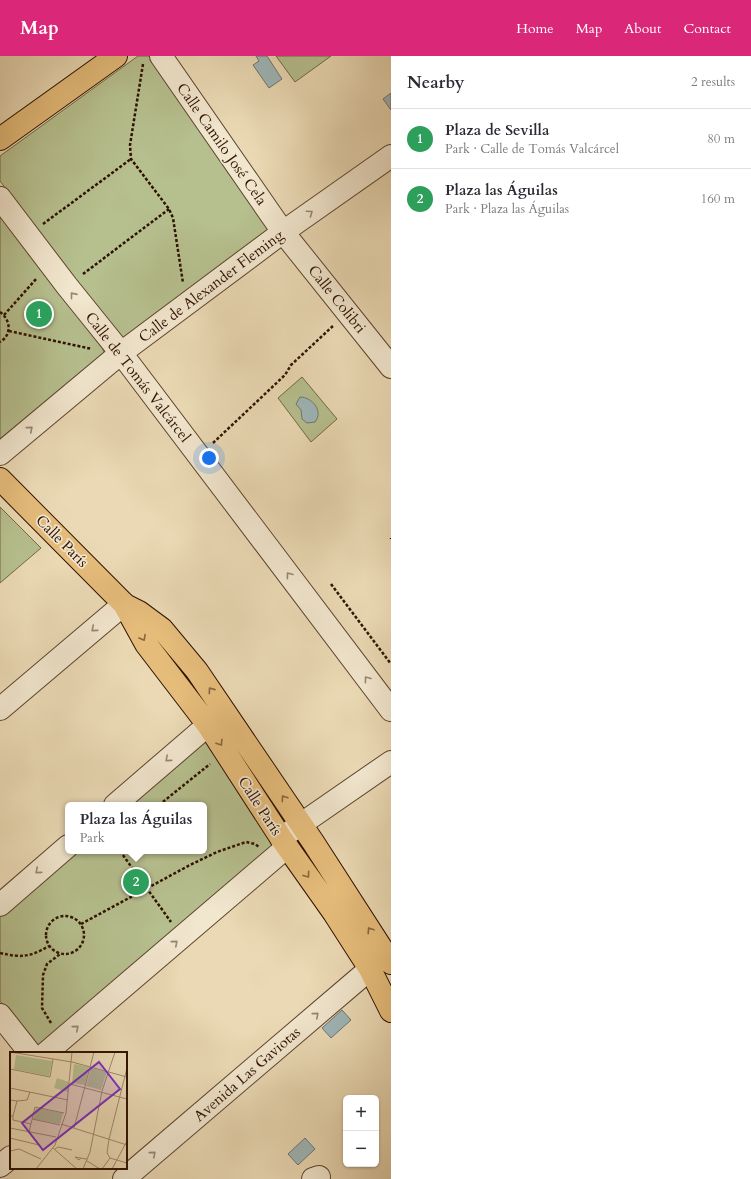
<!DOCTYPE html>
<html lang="en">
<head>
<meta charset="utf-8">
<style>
	:root { --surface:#fff; --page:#f2f2f3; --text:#2b2b33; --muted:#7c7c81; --line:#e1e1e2; --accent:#db2777 }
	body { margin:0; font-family:Cardo,serif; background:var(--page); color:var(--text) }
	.controls { position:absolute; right:12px; bottom:12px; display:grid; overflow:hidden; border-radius:6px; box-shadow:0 1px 3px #0004 }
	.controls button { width:36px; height:36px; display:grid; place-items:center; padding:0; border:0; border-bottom:1px solid var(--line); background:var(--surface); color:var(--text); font:20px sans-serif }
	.you { position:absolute; left:209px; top:402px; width:14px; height:14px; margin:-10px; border:3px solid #fff; border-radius:50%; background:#1a73e8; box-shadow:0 0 0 6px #1a73e833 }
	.badge { display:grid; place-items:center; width:26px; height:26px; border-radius:50%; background:var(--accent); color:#fff; font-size:13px; font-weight:700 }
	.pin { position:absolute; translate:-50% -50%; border:2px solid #fff; box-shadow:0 1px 4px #0006 }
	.popup { position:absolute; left:65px; top:746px; width:142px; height:52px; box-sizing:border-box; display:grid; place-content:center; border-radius:6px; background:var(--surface); filter:drop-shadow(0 1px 3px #0005); font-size:13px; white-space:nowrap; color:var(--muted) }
	.popup b { font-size:15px; color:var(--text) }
	.popup::after { content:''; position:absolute; left:50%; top:100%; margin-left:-8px; border:8px solid transparent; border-top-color:var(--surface) }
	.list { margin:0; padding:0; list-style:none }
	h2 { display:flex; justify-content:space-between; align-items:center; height:52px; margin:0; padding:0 16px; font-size:17px }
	h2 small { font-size:13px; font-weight:400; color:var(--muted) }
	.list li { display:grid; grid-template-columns:26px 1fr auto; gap:12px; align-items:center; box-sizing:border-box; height:60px; padding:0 16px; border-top:1px solid var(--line) }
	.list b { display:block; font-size:15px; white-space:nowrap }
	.list p { margin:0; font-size:13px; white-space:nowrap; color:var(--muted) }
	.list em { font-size:13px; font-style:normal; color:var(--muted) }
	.map { position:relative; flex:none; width:391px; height:1123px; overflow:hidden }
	header { display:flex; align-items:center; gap:24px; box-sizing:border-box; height:56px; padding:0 20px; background:var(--accent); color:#fff }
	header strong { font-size:19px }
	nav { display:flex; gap:22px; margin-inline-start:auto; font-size:14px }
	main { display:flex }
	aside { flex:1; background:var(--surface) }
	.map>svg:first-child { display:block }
	.green { fill:#b6bf8e; stroke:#726847 }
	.water { fill:#9eb7b9; stroke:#71756f }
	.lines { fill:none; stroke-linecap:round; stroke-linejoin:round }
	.minor-casing { stroke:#5d432d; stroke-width:24 }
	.major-casing { stroke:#2e1100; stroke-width:24 }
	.path { stroke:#2e1100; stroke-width:2.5; stroke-dasharray:3 2; stroke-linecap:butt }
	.minor { stroke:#f1e6ce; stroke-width:22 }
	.major { stroke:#e5bc7a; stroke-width:22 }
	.oneway { stroke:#998671 }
	.oneway2 { stroke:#8a663d }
	.labels { text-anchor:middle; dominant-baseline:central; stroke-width:3.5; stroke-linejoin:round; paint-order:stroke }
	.street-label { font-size:15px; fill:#2e1100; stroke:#f1e6ce }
	.inset-road { fill:none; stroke:#9f896c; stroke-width:1 }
	.view { fill:#7b2cbf; fill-opacity:0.15; stroke:#7b2cbf; stroke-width:2 }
	.inset-edge { fill:none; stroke:#2e1100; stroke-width:2 }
</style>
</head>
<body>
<header>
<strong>Map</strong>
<nav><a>Home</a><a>Map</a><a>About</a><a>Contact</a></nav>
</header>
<main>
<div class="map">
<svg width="391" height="1123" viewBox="0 0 391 1123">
	<rect width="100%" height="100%" fill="#ead9b4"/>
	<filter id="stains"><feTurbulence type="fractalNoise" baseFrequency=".005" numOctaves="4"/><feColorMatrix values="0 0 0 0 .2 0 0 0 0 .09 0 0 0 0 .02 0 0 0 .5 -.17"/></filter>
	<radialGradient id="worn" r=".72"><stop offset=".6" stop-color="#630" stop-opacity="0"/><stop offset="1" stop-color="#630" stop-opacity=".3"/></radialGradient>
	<path class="green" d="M138 0H149L268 169 269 175 123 283 117 280 0 125V100Z
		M276 0H331L295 26Z
		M0 157 102 292 104 296 103 299 0 385Z
		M302 321 337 363 311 386 278 342Z
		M0 451 41 492 0 527Z
		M205 686 208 687 275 790 37 993 0 945V858L73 795H204V749H127Z"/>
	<path class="water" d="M256 0H267L282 23 269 32 253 9 259 5Z
		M391 37V54L383 43Z
		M300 341C312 341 324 355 315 366L307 367 302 363 301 354 296 348Z
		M342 954 351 964 331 982 322 972Z
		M305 1082 315 1093 298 1109 288 1098Z"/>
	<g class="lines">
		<g class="minor-casing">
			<path id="minor" d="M161 0 283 176 391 311
				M0 142 67 230 121 297 391 654
				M0 398 121 297 283 176 391 100
				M0 653 124 548
				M115 749 208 669
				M281 782 391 706
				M0 849 68 790
				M0 959 30 997
				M46 997 287 791
				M0 1110 11 1101
				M124 1123 370 913
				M313 1123 319 1121"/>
		</g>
		<g class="major-casing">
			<path id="major" d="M0 83 116 0
				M0 423 124 548 146 588 208 669 281 782 334 857 370 913 391 955
				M125 549 139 556 162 573 197 615 313 786 391 907"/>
		</g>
		<path class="path" d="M143 8 130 89 131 103 169 153 173 162 183 227
			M43 168 131 103
			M83 218 169 153
			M0 256C11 264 12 279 0 286
			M4 259 37 222
			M9 275 92 293
			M213 387 285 319 291 309 334 269
			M391 482V483
			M331 528 391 608
			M159 749 210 708
			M120 795 171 866
			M46 879a19 19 0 1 1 38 0a19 19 0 1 1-38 0Z
			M81 868 190 809 217 796 246 786 255 788 259 791
			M0 897C22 902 30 901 49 890
			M51 967 42 952 43 919 47 908 60 898"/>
		<use href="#minor" class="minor"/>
		<use href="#major" class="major"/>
	</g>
	<defs><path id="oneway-chevron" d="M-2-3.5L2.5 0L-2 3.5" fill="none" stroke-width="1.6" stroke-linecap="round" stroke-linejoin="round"/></defs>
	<g class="oneway">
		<use href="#oneway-chevron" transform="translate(310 157) rotate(-35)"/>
		<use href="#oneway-chevron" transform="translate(73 239) rotate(-129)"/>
		<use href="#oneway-chevron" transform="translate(30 373) rotate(-40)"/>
		<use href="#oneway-chevron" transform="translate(289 519) rotate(-127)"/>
		<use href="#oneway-chevron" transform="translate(94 573) rotate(140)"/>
		<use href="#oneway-chevron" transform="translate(367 623) rotate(-127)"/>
		<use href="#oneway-chevron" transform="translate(168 703) rotate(139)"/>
		<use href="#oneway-chevron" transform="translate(38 815) rotate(139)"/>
		<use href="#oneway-chevron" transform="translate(175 887) rotate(-41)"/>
		<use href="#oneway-chevron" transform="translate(316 959) rotate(-41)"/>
		<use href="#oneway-chevron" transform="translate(76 972) rotate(-41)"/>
		<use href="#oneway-chevron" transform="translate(153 1098) rotate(-41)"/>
	</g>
	<g class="oneway2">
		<use href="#oneway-chevron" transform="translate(143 582) rotate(61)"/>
		<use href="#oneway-chevron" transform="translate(211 634) rotate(-125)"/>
		<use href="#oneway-chevron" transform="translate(220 687) rotate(57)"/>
		<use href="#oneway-chevron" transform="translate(284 742) rotate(-124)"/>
		<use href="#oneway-chevron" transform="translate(307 819) rotate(54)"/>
		<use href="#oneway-chevron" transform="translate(370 874) rotate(-123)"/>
	</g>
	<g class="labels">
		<g class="street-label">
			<text transform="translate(222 88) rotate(55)">Calle Camilo José Cela</text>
			<text transform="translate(211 230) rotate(-37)">Calle de Alexander Fleming</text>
			<text transform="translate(337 243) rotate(51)">Calle Colibri</text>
			<text transform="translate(138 321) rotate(52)">Calle de Tomás Valcárcel</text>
			<text transform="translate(62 485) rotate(45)">Calle París</text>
			<text transform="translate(260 750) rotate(57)">Calle París</text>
			<text transform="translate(247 1018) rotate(-41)">Avenida Las Gaviotas</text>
		</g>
	</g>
	<g transform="translate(10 996)">
		<rect width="117" height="117" fill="#ead9b4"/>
		<path d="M6 3 42 9 39 24 4 17ZM64 12 79 15 75 33 62 31ZM81 16 97 20 91 38 76 34ZM47 26 59 30 58 40 44 36ZM26 56 53 61 50 72 23 67Z" fill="#b6bf8e"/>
		<path class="inset-road" d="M0 0 62 10 117 25M0 17 40 25 43 7M60 32 117 47M0 36 58 48M0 48 7 49 3 64H0M7 49 17 48 20 40M3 64V68L21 72M22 67 50 73M51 72 117 93M0 76 46 85M64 76 84 0M19 80 25 55 54 61M0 86 29 93M43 96 67 117M45 97 48 95 62 98M0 99 9 97 31 107M71 106 69 108 65 105 76 107H77M100 106 97 101 99 87 117 16M100 106 117 111M77 109 90 117M26 117 45 93 56 61 62 0M73 117 80 100 92 39 105 0M92 117 100 106M102 117 117 89"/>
		<path class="view" d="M89 10 110 37 33 98 12 71Z"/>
		<rect width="117" height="117" class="inset-edge"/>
	</g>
	<rect width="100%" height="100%" filter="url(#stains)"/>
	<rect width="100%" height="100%" fill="url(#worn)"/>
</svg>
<div class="controls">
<button>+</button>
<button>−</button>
</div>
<div class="you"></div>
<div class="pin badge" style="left:39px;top:258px;background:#2e9e5b">1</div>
<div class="pin badge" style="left:136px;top:826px;background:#2e9e5b">2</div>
<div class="popup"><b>Plaza las Águilas</b>Park</div>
</div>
<aside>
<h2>Nearby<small>2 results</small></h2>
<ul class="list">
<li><span class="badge" style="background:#2e9e5b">1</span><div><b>Plaza de Sevilla</b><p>Park · Calle de Tomás Valcárcel</p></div><em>80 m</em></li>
<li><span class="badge" style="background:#2e9e5b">2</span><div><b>Plaza las Águilas</b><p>Park · Plaza las Águilas</p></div><em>160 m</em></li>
</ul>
</aside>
</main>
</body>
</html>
